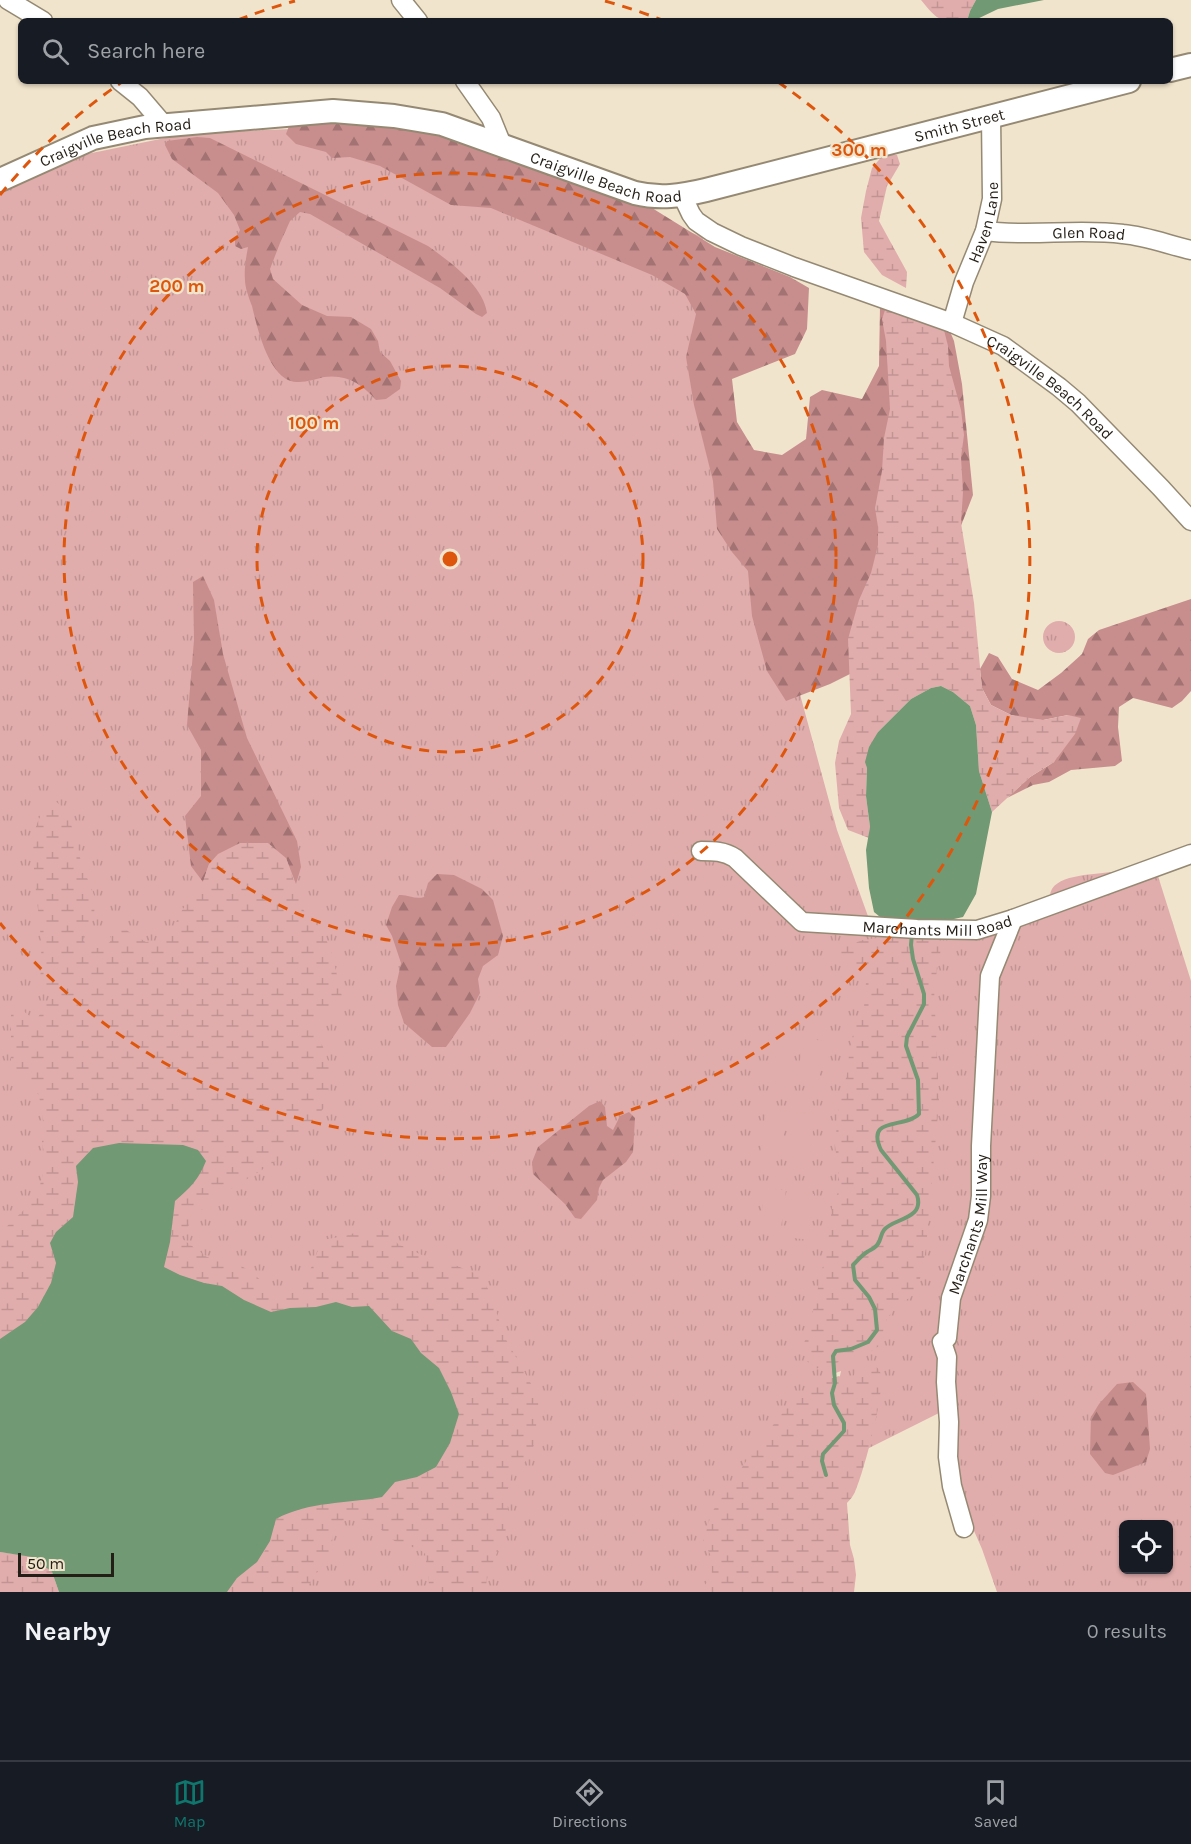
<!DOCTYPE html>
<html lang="en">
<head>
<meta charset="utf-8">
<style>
	:root { --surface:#171b24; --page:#242831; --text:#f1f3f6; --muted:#9ea1a6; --line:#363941; --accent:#0f766e }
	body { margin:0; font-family:Karla,sans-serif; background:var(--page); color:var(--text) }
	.controls { position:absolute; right:18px; bottom:18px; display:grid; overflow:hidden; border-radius:9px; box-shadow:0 2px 4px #0004 }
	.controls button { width:54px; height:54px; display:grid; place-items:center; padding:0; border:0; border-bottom:2px solid var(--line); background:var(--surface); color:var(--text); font:30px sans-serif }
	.scale { position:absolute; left:18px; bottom:15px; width:96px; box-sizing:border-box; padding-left:6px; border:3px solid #241f16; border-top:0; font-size:16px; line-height:21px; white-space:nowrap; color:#241f16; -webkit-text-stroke:4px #f1e4cc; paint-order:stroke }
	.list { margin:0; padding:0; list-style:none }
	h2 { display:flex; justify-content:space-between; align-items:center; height:78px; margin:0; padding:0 24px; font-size:26px }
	h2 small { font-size:20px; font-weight:400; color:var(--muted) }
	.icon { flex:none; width:33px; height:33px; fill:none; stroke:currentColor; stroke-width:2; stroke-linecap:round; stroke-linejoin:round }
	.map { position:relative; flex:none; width:1191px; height:1592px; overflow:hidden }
	.search { position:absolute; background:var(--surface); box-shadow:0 2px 4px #0004; left:18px; right:18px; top:18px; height:66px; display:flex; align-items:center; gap:15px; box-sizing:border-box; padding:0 21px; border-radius:9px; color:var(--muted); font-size:22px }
	.sheet { height:168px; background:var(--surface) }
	nav { display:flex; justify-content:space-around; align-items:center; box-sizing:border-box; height:84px; border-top:2px solid var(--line); background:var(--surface); font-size:16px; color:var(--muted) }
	nav a { display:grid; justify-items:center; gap:3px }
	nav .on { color:var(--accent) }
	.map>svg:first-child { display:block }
	.grass { fill:url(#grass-tufts); fill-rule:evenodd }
	.forest { fill:url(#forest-firs) }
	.wetland { fill:url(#wetland-marsh) }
	.pitch { fill:#e0adac }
	.water { fill:#719973 }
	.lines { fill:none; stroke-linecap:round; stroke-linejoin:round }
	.stream { stroke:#719973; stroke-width:4 }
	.minor-casing { stroke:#958973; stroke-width:21 }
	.major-casing { stroke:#958973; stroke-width:26 }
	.minor { stroke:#fff; stroke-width:18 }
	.major { stroke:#fff; stroke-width:22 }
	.ring { fill:none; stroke:#de560c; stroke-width:3; stroke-dasharray:10 8 }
	.labels { text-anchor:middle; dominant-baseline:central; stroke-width:4.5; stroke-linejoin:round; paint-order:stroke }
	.street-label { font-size:16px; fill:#241f16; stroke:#f1e4cc }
	.centre { fill:#de560c; stroke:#f1e4cc; stroke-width:3 }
	.ring-label { font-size:18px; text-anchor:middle; font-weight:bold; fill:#de560c; stroke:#f1e4cc; stroke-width:4.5; stroke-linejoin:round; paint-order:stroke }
</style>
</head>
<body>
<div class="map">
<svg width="1191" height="1592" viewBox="0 0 1191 1592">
	<defs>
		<pattern id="grass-tufts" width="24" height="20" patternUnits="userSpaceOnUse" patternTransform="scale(1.5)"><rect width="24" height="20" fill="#e0adac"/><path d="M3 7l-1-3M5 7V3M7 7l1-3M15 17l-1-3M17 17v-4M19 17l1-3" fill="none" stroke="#c09493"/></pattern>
		<pattern id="forest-firs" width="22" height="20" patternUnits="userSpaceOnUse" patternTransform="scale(1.5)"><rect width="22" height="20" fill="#c88e8d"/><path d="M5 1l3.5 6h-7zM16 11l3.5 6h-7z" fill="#a27372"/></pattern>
		<pattern id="wetland-marsh" width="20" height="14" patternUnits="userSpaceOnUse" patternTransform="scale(1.5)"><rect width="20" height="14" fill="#e0adac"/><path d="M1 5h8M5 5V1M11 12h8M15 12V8" fill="none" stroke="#c09493"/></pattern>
	</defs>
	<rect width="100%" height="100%" fill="#f1e4cc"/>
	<path class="grass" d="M368 126 438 138 703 237 701 315 786 643 837 830 869 919 971 927 1158 876 1191 981V1592H997L982 1549 949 1474 943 1411 829 1468 836 1395 841 1371 833 1374 778 1592H226L0 1343V193L87 154 170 137 240 131ZM1124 1524H1168V1570H1124Z
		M1043 637a16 16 0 1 1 32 0a16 16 0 1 1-32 0Z
		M1110 872 1114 873 1050 896C1051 874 1093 875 1110 872Z"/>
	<path class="forest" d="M359 122 437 134 652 208 715 247 790 277 809 288 807 329 795 354 732 379 737 422 754 450 782 455 806 439 810 397 822 390 862 399 879 366 880 306 949 329 954 341 962 384 973 495 916 641 830 684 786 701 767 671 752 616 748 571 732 552 717 529 713 481 694 405 686 357 696 314 685 294 652 275 491 208 451 205 380 166 350 157 332 158 326 152 296 144 286 134 289 126Z
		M197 137 210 138 428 246C450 262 483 285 487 313L482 317 476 314 440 288 310 214 300 212 290 221 280 243 270 269 273 279 302 305 327 316 351 317 371 329 378 341 380 352 390 361 401 381 400 389 386 399 376 400C362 384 347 374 324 377 312 380 300 385 288 380 267 370 257 327 252 306 249 298 245 288 245 280 244 269 246 258 248 247L241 249 235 246V240L240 230 234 215 218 193 172 159 165 145 167 141Z
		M203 576 214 600 223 654 247 738 297 841 301 867 296 884 286 858 209 864 203 882 191 866 185 816 201 796V750L187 725 194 640 193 582Z
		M1191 599V691L1182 701 1172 708 1133 698 1119 707 1118 727 1122 761 1115 766 1071 770 1049 782 1033 785 1007 798 1030 777 1054 762 1068 715 1043 720 1028 719 1011 715 991 705 982 688 980 669 989 653 998 657 1012 679 1038 690 1061 673 1082 654 1088 639 1099 630Z
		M437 874 454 875 482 889 493 900 503 936 498 955 483 966 478 979 480 993 470 1013 446 1047H432L404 1023 398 1005 396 986 401 963 392 936 386 925 392 907 399 895C408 894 415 900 424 897L428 883Z
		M600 1101 605 1107 607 1126 613 1130 620 1116 629 1112 635 1118 633 1152 626 1162 603 1180 599 1188 597 1200 581 1219 575 1218 565 1204 533 1174 532 1162 538 1147 589 1106Z
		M1133 1382 1146 1394 1150 1449 1146 1462 1113 1475 1105 1473 1090 1454 1091 1417 1099 1404 1117 1384Z"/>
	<path class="wetland" d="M921 0H976L970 11 967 21C939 21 939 22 921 0Z
		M884 154 897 155 900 164 887 186 879 221 907 272 906 288 882 275 864 252 861 218 866 191 872 168Z
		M886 307 926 320 944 330 948 346 949 366 961 410 964 435 961 457 963 492 961 523 974 603 982 688 991 705 1011 715 1043 720 1068 715 1081 718 1075 734 1054 762 1030 777 992 812 979 771 976 725 970 706 953 692 941 686 931 688 911 699 878 732 866 762 867 768 866 796 870 827 869 838 848 830 839 808 835 763 839 741 851 714 848 639 859 600 871 573 878 545V527L875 508 882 471 884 438 890 409 886 341 882 319Z
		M54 800C74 814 75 845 83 867 87 882 99 896 94 912 93 918 85 926 82 932L86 948H100L110 942 112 930H126L146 942 169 939 180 913 203 882 209 864 218 854 240 843H268L286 858 304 911 323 932 332 954 343 1001 328 1013 316 1020 315 1033 323 1047 332 1072 326 1106 301 1132 278 1160 216 1198 195 1215 181 1238 207 1257 229 1259 250 1271 277 1294 302 1291 322 1240 345 1236 370 1228 386 1231 398 1244 422 1255 440 1259 479 1275 490 1292 504 1336 539 1398 534 1445 527 1460 512 1473 507 1493 508 1510 505 1534 488 1574 486 1585 487 1592H430L425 1553C414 1546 410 1547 399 1543 388 1539 384 1531 376 1525 364 1515 348 1520 334 1524L331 1552 304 1592H227C237 1579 244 1575 255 1564 267 1553 272 1534 276 1519L288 1513 314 1505 333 1503 395 1482 417 1477 436 1467 450 1443 459 1414 451 1392 439 1368 421 1353 411 1339 392 1331 369 1307H352L336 1302 316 1307 290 1308 271 1312 244 1300 222 1286 204 1283 180 1275 164 1267 170 1242 175 1201 187 1190 183 1145 119 1143 93 1148 76 1166 78 1182 73 1217 56 1232 50 1243 56 1263 51 1283 38 1307 25 1322 0 1339V1233L26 1208 38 1192 46 1164 42 1142 44 1126 39 1095 11 1068V1013L22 1010 36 1021 52 993 40 979C46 931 30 883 34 835 36 822 44 807 54 800Z
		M906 934H929L942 943 934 987 939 1102 926 1248 920 1279 911 1297 899 1304 887 1318 879 1346 867 1354 815 1369 807 1361 802 1348 808 1333 828 1243 832 1207 840 1187 835 1145 838 1113 848 1069 849 1053 855 1025 864 1007 866 982 864 973 856 967 843 965 838 957 840 948 863 940Z
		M869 1364C874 1365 878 1367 880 1372 887 1387 863 1475 855 1492 853 1496 850 1500 847 1503L850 1545 854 1559 856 1575 854 1592H700L712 1575 711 1556 703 1540 712 1512 749 1457 783 1412 806 1389 818 1382 839 1376 850 1384C854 1372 858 1368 869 1364Z
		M0 1552 31 1556 52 1572 59 1592H0Z"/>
	<path class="pitch" d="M775 1035 796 1038 790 1084 769 1081Z
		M803 1038 824 1041 818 1087 797 1084Z
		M766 1108 787 1111 781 1157 760 1154Z
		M794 1112 815 1114 809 1160 788 1157Z
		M765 1188 786 1190 780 1236 759 1233Z
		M793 1191 814 1194 808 1240 787 1237Z"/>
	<path class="water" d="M976 0H1044L998 9 973 21H967L970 11Z
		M941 686 953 692 970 706 976 725 979 771 992 812 976 894 963 917 936 923 885 921 874 912 869 888 866 850 870 827 866 796 867 768 865 762 869 747 878 732 911 699 931 688Z
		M119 1143 183 1145 198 1150 206 1161C199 1179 190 1188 175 1201L170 1242 164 1267 180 1275 204 1283 222 1286 244 1300 271 1312 290 1308 316 1307 336 1302 352 1307 369 1306 392 1331 411 1339 421 1353 439 1368 451 1392 459 1414 450 1443 436 1467 417 1477 395 1482 382 1497C346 1504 309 1501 276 1519L270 1541 257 1562 237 1578 227 1592H59L52 1572 32 1557 0 1552V1339L25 1322 38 1307 51 1283 56 1263 50 1243 56 1232 73 1217 78 1182 76 1166 93 1148Z"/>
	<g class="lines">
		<path class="stream" d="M826 1475 822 1461 823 1454 844 1431V1423L834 1405 832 1393 835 1383 833 1356 836 1351 851 1349 868 1342 877 1330 875 1309 869 1297 855 1280 853 1265C857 1261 862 1255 867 1252 870 1250 873 1249 875 1247 881 1243 880 1235 884 1230 893 1218 925 1220 917 1195L881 1150C865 1116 905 1129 919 1114L918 1080 906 1046 907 1037 924 1004V994L913 959 911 945 912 933"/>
		<g class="minor-casing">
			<g id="minor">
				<path d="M8 0 43 21"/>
				<path d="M401 0 418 21"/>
				<path d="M120 81 140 97 164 125"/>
				<path d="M465 81 491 118 502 145"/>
				<path id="s1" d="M682 195 691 214 696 221 712 232 741 246 794 267 952 323 1003 346 1059 387 1078 403 1161 488 1191 521"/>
				<path id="s2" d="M985 231C1030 237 1077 228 1123 234 1146 236 1169 245 1191 250"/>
				<path id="s3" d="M952 323 964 282 985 231 992 199 991 116"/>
				<path id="s4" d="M701 851C714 851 724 851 735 858L802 922 917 929 977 930 1013 919 1191 854"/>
				<path id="s5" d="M964 1528 952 1486 948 1457 949 1422 946 1382 947 1357 942 1342 947 1338 951 1298 978 1220 981 1196V1146L990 976 1013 919"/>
			</g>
		</g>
		<g class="major-casing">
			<g id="major">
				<path d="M1170 70 1191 65"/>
				<path id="s6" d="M0 180 93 138 145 127 333 111 394 116 442 124 635 193C660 199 681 196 706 190L1129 81"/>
			</g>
		</g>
		<use href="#minor" class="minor"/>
		<use href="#major" class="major"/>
	</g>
	<g class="ring">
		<circle cx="450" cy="559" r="193"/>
		<circle cx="450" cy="559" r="386"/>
		<path d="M0 195A579 579 0 0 1 122 82M238 20A579 579 0 0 1 295 1M605 1A579 579 0 0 1 662 20M778 82A579 579 0 1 1 0 923"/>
	</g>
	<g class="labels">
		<g class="street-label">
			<text stroke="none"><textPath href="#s6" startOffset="992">Smith Street</textPath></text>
			<text stroke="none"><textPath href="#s6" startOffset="123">Craigville Beach Road</textPath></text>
			<text stroke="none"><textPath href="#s6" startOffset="627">Craigville Beach Road</textPath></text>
			<text stroke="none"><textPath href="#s3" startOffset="106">Haven Lane</textPath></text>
			<text stroke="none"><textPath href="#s2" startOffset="104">Glen Road</textPath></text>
			<text stroke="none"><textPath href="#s1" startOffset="424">Craigville Beach Road</textPath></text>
			<text stroke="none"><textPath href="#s4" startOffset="264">Marchants Mill Road</textPath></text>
			<text stroke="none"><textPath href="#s5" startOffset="312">Marchants Mill Way</textPath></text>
		</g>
	</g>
	<circle cx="450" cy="559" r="9" class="centre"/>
	<g class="ring-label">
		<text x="859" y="156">300 m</text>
		<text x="177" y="292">200 m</text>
		<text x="314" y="429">100 m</text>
	</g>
</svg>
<div class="controls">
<button><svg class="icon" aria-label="locate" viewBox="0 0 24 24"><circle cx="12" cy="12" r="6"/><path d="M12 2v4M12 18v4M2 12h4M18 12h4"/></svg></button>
</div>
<div class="scale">50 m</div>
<div class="search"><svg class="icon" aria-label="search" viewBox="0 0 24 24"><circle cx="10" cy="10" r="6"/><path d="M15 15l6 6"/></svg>Search here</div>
</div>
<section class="sheet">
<h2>Nearby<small>0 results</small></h2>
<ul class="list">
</ul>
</section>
<nav>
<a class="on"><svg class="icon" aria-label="map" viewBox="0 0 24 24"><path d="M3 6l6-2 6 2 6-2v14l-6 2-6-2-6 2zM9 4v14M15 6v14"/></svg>Map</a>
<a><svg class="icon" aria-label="directions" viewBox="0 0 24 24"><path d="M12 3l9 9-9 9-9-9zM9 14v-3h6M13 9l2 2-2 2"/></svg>Directions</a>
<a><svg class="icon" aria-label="saved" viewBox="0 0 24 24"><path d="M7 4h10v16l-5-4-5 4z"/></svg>Saved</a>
</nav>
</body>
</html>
